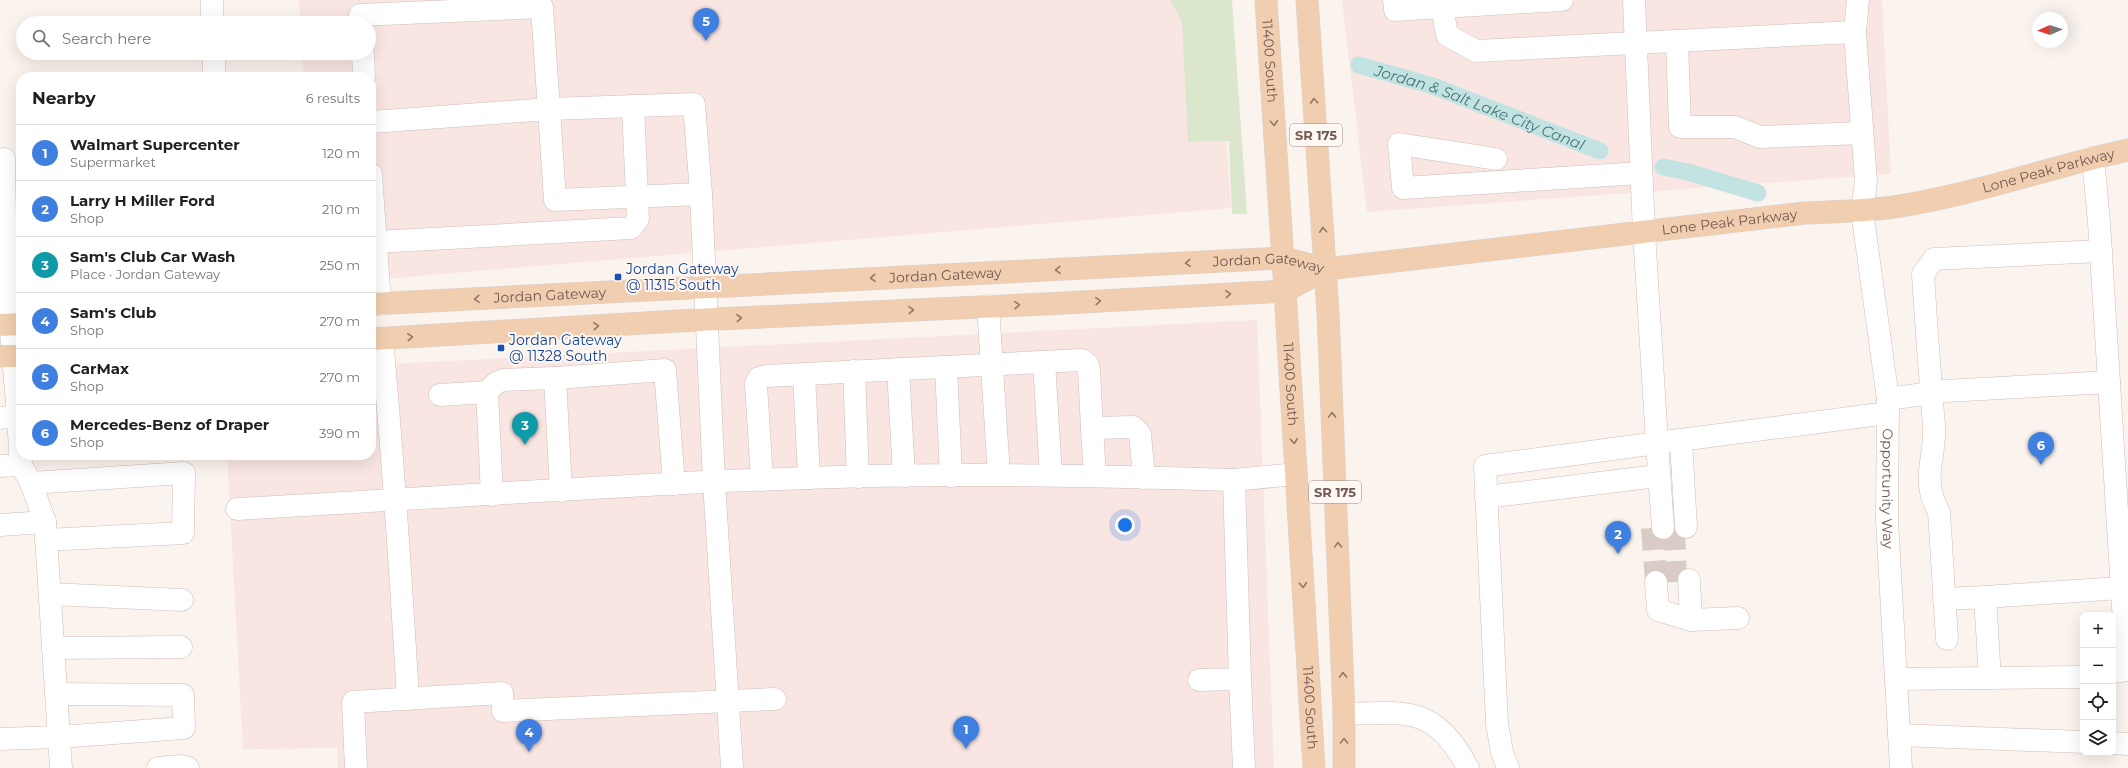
<!DOCTYPE html>
<html lang="en">
<head>
<meta charset="utf-8">
<style>
	:root { --surface:#fff; --page:#f2f2f2; --text:#202124; --muted:#757577; --line:#e0e0e0; --accent:#7c3aed }
	body { margin:0; font-family:Montserrat,sans-serif; background:var(--page); color:var(--text) }
	.controls { position:absolute; right:12px; bottom:12px; display:grid; overflow:hidden; border-radius:8px; box-shadow:0 4px 16px #0002 }
	.controls button { width:36px; height:36px; display:grid; place-items:center; padding:0; border:0; border-bottom:1px solid var(--line); background:var(--surface); color:var(--text); font:20px sans-serif }
	.compass { position:absolute; left:2032px; top:12px; width:36px; height:36px; border-radius:50%; background:var(--surface); box-shadow:0 4px 16px #0002; rotate:267deg }
	.you { position:absolute; left:1125px; top:525px; width:14px; height:14px; margin:-10px; border:3px solid #fff; border-radius:50%; background:#1a73e8; box-shadow:0 0 0 6px #1a73e833 }
	.badge { display:grid; place-items:center; width:26px; height:26px; border-radius:50%; background:var(--accent); color:#fff; font-size:13px; font-weight:700 }
	.pin { position:absolute; translate:-50% -33px; filter:drop-shadow(0 1px 2px #0008) }
	.pin::after { content:''; position:absolute; top:21px; width:14px; height:12px; background:inherit; clip-path:polygon(0 0,100% 0,50% 100%) }
	.list { margin:0; padding:0; list-style:none }
	h2 { display:flex; justify-content:space-between; align-items:center; height:52px; margin:0; padding:0 16px; font-size:17px }
	h2 small { font-size:13px; font-weight:400; color:var(--muted) }
	.list li { display:grid; grid-template-columns:26px 1fr auto; gap:12px; align-items:center; box-sizing:border-box; height:56px; padding:0 16px; border-top:1px solid var(--line) }
	.list b { display:block; font-size:15px; white-space:nowrap }
	.list p { margin:0; font-size:13px; white-space:nowrap; color:var(--muted) }
	.list em { font-size:13px; font-style:normal; color:var(--muted) }
	.icon { flex:none; width:22px; height:22px; fill:none; stroke:currentColor; stroke-width:2; stroke-linecap:round; stroke-linejoin:round }
	.map { position:relative; flex:none; width:2128px; height:768px; overflow:hidden }
	.search { position:absolute; background:var(--surface); box-shadow:0 4px 16px #0002; left:16px; top:16px; width:360px; height:44px; display:flex; align-items:center; gap:10px; box-sizing:border-box; padding:0 14px; border-radius:22px; color:var(--muted); font-size:15px }
	.panel { position:absolute; background:var(--surface); box-shadow:0 4px 16px #0002; left:16px; top:72px; width:360px; height:388px; border-radius:16px }
	.map>svg:first-child { display:block }
	.commercial { fill:#f9e6e3 }
	.green { fill:#dbe7cd }
	.lines { fill:none; stroke-linecap:round; stroke-linejoin:round }
	.canal { stroke:#c3e3e3; stroke-width:17 }
	.minor-tunnel { stroke:#d9ccc6; stroke-width:22; stroke-dasharray:22 11; stroke-linecap:butt }
	.minor-casing { stroke:#cebdb6; stroke-width:23 }
	.major-casing { stroke:#d8d1cf; stroke-width:23 }
	.minor { stroke:#fff; stroke-width:22 }
	.major { stroke:#f0ceaf; stroke-width:22 }
	.oneway { stroke:#937669 }
	.transit-dot { fill:#1a4fb4; stroke:#fdf8f3; stroke-width:1.5 }
	.labels { text-anchor:middle; dominant-baseline:central; stroke-width:4; stroke-linejoin:round; paint-order:stroke }
	.shield { fill:#fdf8f3; stroke:#9d8982; stroke-width:1 }
	.shield-label { font-size:13px; font-weight:bold; fill:#745952 }
	.street-label { font-size:14px; fill:#745952; stroke:#fdf8f3 }
	.transit-label { font-size:14px; fill:#164399; stroke:#fdf8f3; text-anchor:start }
	.water-label { font-size:15px; font-style:italic; fill:#477676; stroke:#fdf8f3 }
</style>
</head>
<body>
<div class="map">
<svg width="2128" height="768" viewBox="0 0 2128 768">
	<rect width="100%" height="100%" fill="#fbf3ed"/>
	<path class="commercial" d="M299 0H1170L1223 89 1231 208 371 280V77H304L302 53H369V23H301Z
		M1342 0H1882L1891 174 1367 212Z
		M1257 320 1274 768H338L337 748 243 749 227 455H371V365Z"/>
	<path class="green" d="M1170 0H1232L1247 214H1232L1229 141 1188 142 1182 22Z"/>
	<g class="lines">
		<g class="canal">
			<path id="s1" d="M1359 65 1433 86 1600 151"/>
			<path d="M1663 167 1688 172 1758 193"/>
		</g>
		<path class="minor-tunnel" d="M1652 528 1656 582
			M1674 528 1676 582"/>
		<g class="minor-casing">
			<g id="minor">
				<path d="M212 0V23"/>
				<path d="M1394 0 1395 10 1442 7 1447 35 1476 51 1855 32 1858 0"/>
				<path d="M1441 0 1442 7 1562 0"/>
				<path d="M361 23 360 15 542 7 555 200 701 194"/>
				<path id="s2" d="M1855 32 1866 182 1862 211 1888 399 1887 521 1901 768"/>
				<path d="M1677 41 1680 127H1735L1760 137 1862 133"/>
				<path d="M214 53V77"/>
				<path d="M363 53 364 77"/>
				<path d="M371 122 549 109 694 104 701 194 714 482 732 768"/>
				<path d="M2093 158 2099 222 2127 670 2113 672"/>
				<path d="M1496 159 1399 144 1403 188 1641 173"/>
				<path d="M0 160 4 159 6 271 18 416"/>
				<path d="M371 174 380 304"/>
				<path d="M376 242 631 228 638 219 633 106"/>
				<path d="M988 306 999 475"/>
				<path d="M382 339C393 459 401 579 408 699"/>
				<path d="M1044 362 1051 475"/>
				<path d="M946 367 951 476"/>
				<path d="M898 369 904 476"/>
				<path d="M854 371 858 477"/>
				<path d="M804 374 809 478"/>
				<path d="M487 392 496 383 503 380 555 378"/>
				<path d="M440 395 487 392 492 495"/>
				<path d="M1888 399 1945 391 2109 382"/>
				<path d="M0 418 18 416 21 465 0 466"/>
				<path d="M1681 441 1686 527"/>
				<path d="M21 465 31 483 45 522 61 768"/>
				<path d="M1095 476 1092 428 1133 427 1140 434 1144 478"/>
				<path d="M762 480 756 384 759 378 766 376 1082 360 1088 365 1089 370 1092 428"/>
				<path d="M31 483 184 473 183 533 46 540"/>
				<path d="M561 491 555 378 665 370 674 484"/>
				<path d="M1486 497 1649 477"/>
				<path d="M237 509C437 498 637 483 838 477 970 473 1102 476 1234 480"/>
				<path d="M0 525 45 522"/>
				<path d="M1663 528 1657 443 1888 413"/>
				<path d="M1689 580 1691 620 1738 618"/>
				<path d="M1656 582 1658 610 1691 620"/>
				<path d="M50 594 182 600"/>
				<path d="M1985 597 2121 588"/>
				<path d="M1944 599 1985 597 1990 678"/>
				<path d="M1947 639 1939 512C1920 478 1936 459 1934 426 1930 375 1926 324 1923 274L1934 259 2101 251"/>
				<path d="M53 648 181 647"/>
				<path d="M1240 679 1244 768"/>
				<path d="M1896 679 2083 677"/>
				<path d="M1199 680 1240 679 1234 480 1296 474"/>
				<path d="M1344 714C1408 712 1435 706 1468 768"/>
				<path d="M1899 735 2083 742"/>
				<path d="M0 739 59 737 184 728 183 695 56 694"/>
				<path d="M2113 743 2128 744"/>
				<path d="M158 768 182 766 188 768"/>
				<path d="M356 768 353 702 502 693 503 711 775 699"/>
				<path d="M1508 768 1502 752 1497 724 1485 466 1657 443 1644 232 1634 0"/>
			</g>
		</g>
		<g class="major-casing">
			<g id="major">
				<path id="s3" d="M1266 0 1285 291 1314 768"/>
				<path d="M1307 0 1328 312 1344 714V768"/>
				<path id="s4" d="M371 304 1283 258 1326 269"/>
				<path d="M0 325 21 324"/>
				<path id="s5" d="M371 339 696 320 1045 304 1285 291 1326 269 1805 213C1835 212 1864 211 1894 207 1973 195 2050 167 2128 150"/>
				<path d="M0 356H21"/>
			</g>
		</g>
		<use href="#minor" class="minor"/>
		<use href="#major" class="major"/>
	</g>
	<defs><path id="oneway-chevron" d="M-2-3.5L2.5 0L-2 3.5" fill="none" stroke-width="1.6" stroke-linecap="round" stroke-linejoin="round"/></defs>
	<g class="oneway">
		<use href="#oneway-chevron" transform="translate(1314 101) rotate(-94)"/>
		<use href="#oneway-chevron" transform="translate(1274 123) rotate(86)"/>
		<use href="#oneway-chevron" transform="translate(1323 230) rotate(-94)"/>
		<use href="#oneway-chevron" transform="translate(1188 263) rotate(177)"/>
		<use href="#oneway-chevron" transform="translate(1058 270) rotate(177)"/>
		<use href="#oneway-chevron" transform="translate(873 278) rotate(177)"/>
		<use href="#oneway-chevron" transform="translate(1228 294) rotate(-4)"/>
		<use href="#oneway-chevron" transform="translate(477 299) rotate(177)"/>
		<use href="#oneway-chevron" transform="translate(1098 301) rotate(-3)"/>
		<use href="#oneway-chevron" transform="translate(1017 305) rotate(-2)"/>
		<use href="#oneway-chevron" transform="translate(911 310) rotate(-2)"/>
		<use href="#oneway-chevron" transform="translate(739 318) rotate(-3)"/>
		<use href="#oneway-chevron" transform="translate(596 326) rotate(-4)"/>
		<use href="#oneway-chevron" transform="translate(410 337) rotate(-3)"/>
		<use href="#oneway-chevron" transform="translate(1332 415) rotate(-92)"/>
		<use href="#oneway-chevron" transform="translate(1294 441) rotate(87)"/>
		<use href="#oneway-chevron" transform="translate(1338 545) rotate(-92)"/>
		<use href="#oneway-chevron" transform="translate(1303 585) rotate(86)"/>
		<use href="#oneway-chevron" transform="translate(1343 675) rotate(-92)"/>
		<use href="#oneway-chevron" transform="translate(1344 741) rotate(-90)"/>
	</g>
	<g class="transit-dot">
		<rect x="614" y="273" width="8" height="8" rx="2"/>
		<rect x="497" y="344" width="8" height="8" rx="2"/>
	</g>
	<g class="labels">
		<g class="shield">
			<rect x="1290" y="124" width="52" height="22" rx="3"/>
			<rect x="1309" y="481" width="52" height="22" rx="3"/>
		</g>
		<g class="shield-label">
			<text x="1316" y="135">SR 175</text>
			<text x="1335" y="492">SR 175</text>
		</g>
		<g class="street-label">
			<text stroke="none"><textPath href="#s3" startOffset="61">11400 South</textPath></text>
			<text stroke="none"><textPath href="#s5" startOffset="1692">Lone Peak Parkway</textPath></text>
			<text stroke="none"><textPath href="#s5" startOffset="1368">Lone Peak Parkway</textPath></text>
			<text stroke="none"><textPath href="#s4" startOffset="899">Jordan Gateway</textPath></text>
			<text stroke="none"><textPath href="#s4" startOffset="575">Jordan Gateway</textPath></text>
			<text stroke="none"><textPath href="#s4" startOffset="179">Jordan Gateway</textPath></text>
			<text stroke="none"><textPath href="#s3" startOffset="385">11400 South</textPath></text>
			<text stroke="none"><textPath href="#s2" startOffset="459">Opportunity Way</textPath></text>
			<text stroke="none"><textPath href="#s3" startOffset="709">11400 South</textPath></text>
		</g>
		<g class="transit-label">
			<text x="626" y="269">Jordan Gateway<tspan x="626" dy="16">@ 11315 South</tspan></text>
			<text x="509" y="340">Jordan Gateway<tspan x="509" dy="16">@ 11328 South</tspan></text>
		</g>
		<g class="water-label">
			<text stroke="none"><textPath href="#s1" startOffset="128">Jordan &amp; Salt Lake City Canal</textPath></text>
		</g>
	</g>
</svg>
<div class="controls">
<button>+</button>
<button>−</button>
<button><svg class="icon" aria-label="locate" viewBox="0 0 24 24"><circle cx="12" cy="12" r="6"/><path d="M12 2v4M12 18v4M2 12h4M18 12h4"/></svg></button>
<button><svg class="icon" aria-label="layers" viewBox="0 0 24 24"><path d="M12 4l9 5-9 5-9-5zM3 14l9 5 9-5"/></svg></button>
</div>
<svg class="compass" viewBox="-18 -18 36 36"><path d="M0-13l5 13h-10z" fill="#e53935"/><path d="M0 13l5-13h-10z" fill="#757577"/></svg>
<div class="you"></div>
<div class="pin badge" style="left:966px;top:749px;background:#3f7fe0">1</div>
<div class="pin badge" style="left:1618px;top:554px;background:#3f7fe0">2</div>
<div class="pin badge" style="left:525px;top:445px;background:#0f9aa8">3</div>
<div class="pin badge" style="left:529px;top:752px;background:#3f7fe0">4</div>
<div class="pin badge" style="left:706px;top:41px;background:#3f7fe0">5</div>
<div class="pin badge" style="left:2041px;top:465px;background:#3f7fe0">6</div>
<div class="search"><svg class="icon" aria-label="search" viewBox="0 0 24 24"><circle cx="10" cy="10" r="6"/><path d="M15 15l6 6"/></svg>Search here</div>
<section class="panel">
<h2>Nearby<small>6 results</small></h2>
<ul class="list">
<li><span class="badge" style="background:#3f7fe0">1</span><div><b>Walmart Supercenter</b><p>Supermarket</p></div><em>120 m</em></li>
<li><span class="badge" style="background:#3f7fe0">2</span><div><b>Larry H Miller Ford</b><p>Shop</p></div><em>210 m</em></li>
<li><span class="badge" style="background:#0f9aa8">3</span><div><b>Sam's Club Car Wash</b><p>Place · Jordan Gateway</p></div><em>250 m</em></li>
<li><span class="badge" style="background:#3f7fe0">4</span><div><b>Sam's Club</b><p>Shop</p></div><em>270 m</em></li>
<li><span class="badge" style="background:#3f7fe0">5</span><div><b>CarMax</b><p>Shop</p></div><em>270 m</em></li>
<li><span class="badge" style="background:#3f7fe0">6</span><div><b>Mercedes-Benz of Draper</b><p>Shop</p></div><em>390 m</em></li>
</ul>
</section>
</div>
</body>
</html>
